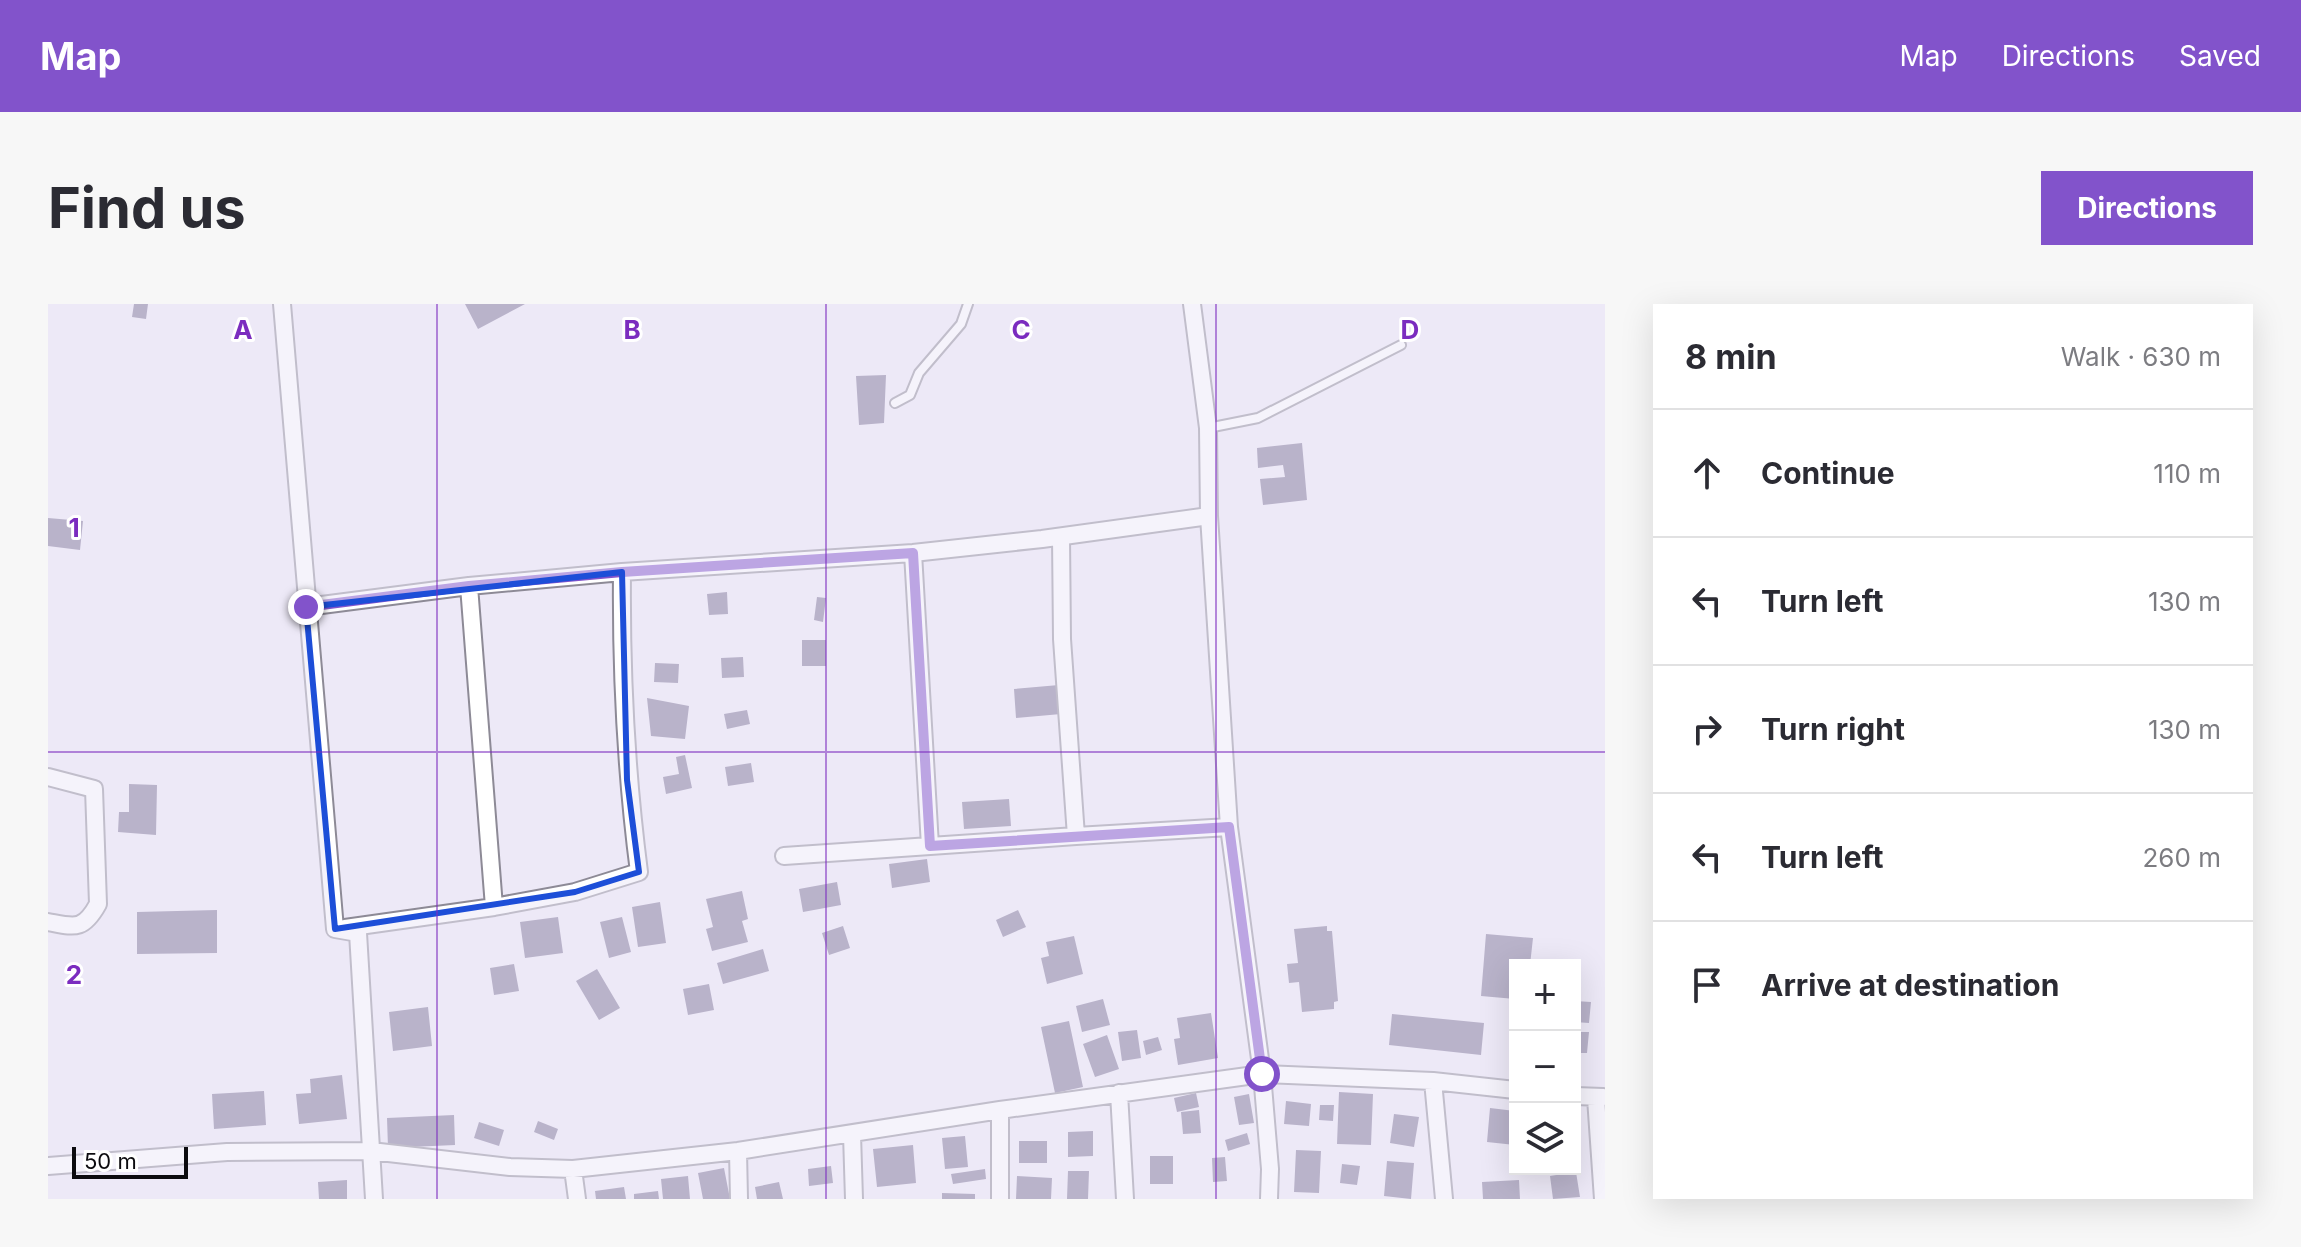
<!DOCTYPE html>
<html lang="en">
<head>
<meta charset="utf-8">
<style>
	:root { --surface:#fff; --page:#f7f7f7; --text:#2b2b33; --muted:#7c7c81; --line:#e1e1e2; --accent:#8253cb }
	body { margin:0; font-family:Inter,sans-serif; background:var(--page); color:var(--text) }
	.controls { position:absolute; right:24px; bottom:24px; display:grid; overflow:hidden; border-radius:0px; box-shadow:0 8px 32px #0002 }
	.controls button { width:72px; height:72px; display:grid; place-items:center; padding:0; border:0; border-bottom:2px solid var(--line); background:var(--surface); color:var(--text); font:40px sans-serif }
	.scale { position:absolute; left:24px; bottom:20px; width:116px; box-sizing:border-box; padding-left:8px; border:4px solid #0c0b0f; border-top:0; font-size:22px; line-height:28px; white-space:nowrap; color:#0c0b0f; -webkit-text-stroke:6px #fff; paint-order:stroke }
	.stop { position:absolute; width:24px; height:24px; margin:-18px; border:6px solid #8253cb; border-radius:50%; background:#fff }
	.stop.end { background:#8253cb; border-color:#fff; box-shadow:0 2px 8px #0008 }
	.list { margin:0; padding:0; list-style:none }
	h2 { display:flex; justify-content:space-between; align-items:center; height:104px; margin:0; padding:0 32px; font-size:34px }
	h2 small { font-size:26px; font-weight:400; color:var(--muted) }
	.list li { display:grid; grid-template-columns:52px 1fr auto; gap:24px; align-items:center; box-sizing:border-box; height:128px; padding:0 32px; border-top:2px solid var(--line) }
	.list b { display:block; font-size:30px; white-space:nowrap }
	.list em { font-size:26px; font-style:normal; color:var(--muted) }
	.icon { flex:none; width:44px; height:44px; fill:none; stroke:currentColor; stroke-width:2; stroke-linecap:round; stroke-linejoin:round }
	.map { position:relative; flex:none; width:1557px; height:895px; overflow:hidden; border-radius:0px }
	header { display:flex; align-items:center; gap:48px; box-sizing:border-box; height:112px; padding:0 40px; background:var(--accent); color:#fff }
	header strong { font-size:38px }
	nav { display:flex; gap:44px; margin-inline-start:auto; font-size:28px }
	.intro { display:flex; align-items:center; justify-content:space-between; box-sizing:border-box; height:192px; padding:0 48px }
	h1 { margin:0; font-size:56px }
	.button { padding:20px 36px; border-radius:0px; background:var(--accent); color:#fff; font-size:28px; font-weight:700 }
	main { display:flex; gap:48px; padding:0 48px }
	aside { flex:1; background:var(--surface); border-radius:0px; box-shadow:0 8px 32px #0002 }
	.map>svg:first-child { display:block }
	.building { fill:#7b7193 }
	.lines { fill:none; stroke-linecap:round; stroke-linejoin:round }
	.service-casing { stroke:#8d8a96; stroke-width:12 }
	.minor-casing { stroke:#8d8a96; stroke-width:20 }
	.service { stroke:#fff; stroke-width:8 }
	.minor { stroke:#fff; stroke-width:16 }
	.route { stroke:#8253cb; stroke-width:10 }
	.marked { fill:none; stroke:#1d4ed8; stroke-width:6; stroke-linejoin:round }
	.grid { fill:none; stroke:#7b2cbf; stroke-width:2; stroke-opacity:0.55 }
	.grid-label { font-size:26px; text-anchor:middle; font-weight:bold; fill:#7b2cbf; stroke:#fff; stroke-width:6; stroke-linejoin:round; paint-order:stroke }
</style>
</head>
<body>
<header>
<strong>Map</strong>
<nav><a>Map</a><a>Directions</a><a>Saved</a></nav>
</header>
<div class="intro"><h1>Find us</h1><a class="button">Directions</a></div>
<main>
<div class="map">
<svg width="1557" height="895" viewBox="0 0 1557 895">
	<rect width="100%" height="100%" fill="#ede9f7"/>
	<path class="building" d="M86 0H100L98 15 84 13Z
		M417 0H477L430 25Z
		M838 71 836 119 811 121 808 72Z
		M1254 139 1259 196 1215 201 1212 175 1237 173 1235 161 1210 164 1209 144Z
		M0 214 35 217 32 246 0 242Z
		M679 288 680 310 661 311 659 290Z
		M769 293 778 294 775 318 766 316Z
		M754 336H778V362H754Z
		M695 353 696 373 674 374 673 354Z
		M607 359 631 360 630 379 606 378Z
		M1011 381 1013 410 968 414 966 385Z
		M599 394 641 402 637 435 603 432Z
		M699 406 702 420 679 425 676 410Z
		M637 451 644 484 618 490 615 473 631 470 628 453Z
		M703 459 706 478 680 482 677 463Z
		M81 480 109 481 108 531 70 528 71 508H81Z
		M961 495 963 522 916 525 914 498Z
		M879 555 882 578 844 584 841 560Z
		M789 578 793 601 755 608 751 585Z
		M694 587 700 615 694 617 700 638 664 647 658 625 665 623 658 595Z
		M612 598 618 639 590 643 584 603Z
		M169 606V649L89 650V608Z
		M970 606 978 623 955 633 948 616Z
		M510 613 515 649 477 654 472 618Z
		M574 613 583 648 561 654 552 618Z
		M795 622 802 644 781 651 774 629Z
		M1279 622V627H1284L1290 697 1286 698V705L1254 708 1251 678 1241 679 1239 660 1250 659 1246 625Z
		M1438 630 1485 634 1482 661H1467V695L1433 692Z
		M1026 632 1035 670 999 680 993 654 1001 652 998 638Z
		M715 645 721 667 675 680 669 659Z
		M466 660 471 687 446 691 442 664Z
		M549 665 572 704 551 716 528 677Z
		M661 680 666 706 640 711 635 685Z
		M1055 695 1062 721 1034 728 1028 702Z
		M1527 697 1543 698 1541 719 1527 718Z
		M380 703 384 742 345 747 341 708Z
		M1163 709 1170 754 1130 761 1126 735 1132 734 1129 714Z
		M1344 710 1436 719 1433 751 1341 741Z
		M1021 717 1035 783 1007 789 993 723Z
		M1089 726 1093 754 1074 757 1070 728Z
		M1527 728H1541L1539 749H1527Z
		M1059 731 1071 765 1047 773 1035 740Z
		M1110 733 1114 746 1098 751 1095 737Z
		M294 771 299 815 251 820 248 790 263 789 262 775Z
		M216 787 218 821 166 825 164 790Z
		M1291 788 1325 790 1323 841 1289 840Z
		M1148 789 1151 803 1129 808 1126 794Z
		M1201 790 1206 819 1191 821 1186 793Z
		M1238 797 1263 800 1261 822 1236 820Z
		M1272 801H1286L1285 817 1271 816Z
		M1442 804 1467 807V841L1439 838Z
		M1151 806 1153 829 1135 830 1133 808Z
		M1346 810 1371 813 1366 843 1342 839Z
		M406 811 407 841 340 844 339 814Z
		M490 817 510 825 506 836 486 828Z
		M431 818 456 826 451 842 426 834Z
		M1045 827V852L1020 853V828Z
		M1199 829 1202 840 1180 847 1177 836Z
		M917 832 920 863 897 865 894 834Z
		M971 837H999V859H971Z
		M865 841 868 879 829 883 825 845Z
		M1248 846 1273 847 1271 889 1246 888Z
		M1102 852H1125V880H1102Z
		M1177 853 1179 877 1165 878 1164 854Z
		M1339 857 1366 859 1363 895 1336 892Z
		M1294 860 1312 862 1309 881 1292 879Z
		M783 862 785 879 761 882 760 865Z
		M676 864 682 895H655L650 869Z
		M937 865 938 875 905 880 903 870Z
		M1020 867H1041L1040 895H1019Z
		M1528 868 1532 893 1505 895 1502 872Z
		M640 872 642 895H615L613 875Z
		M969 872 1004 874 1003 895H968Z
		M299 876V895H271L270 878Z
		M1471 876 1472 895H1435L1434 878Z
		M731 878 735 895H709L707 883Z
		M576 883 578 895H548L547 887Z
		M610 887 611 895H586V890Z
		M894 889 927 890V895H894Z"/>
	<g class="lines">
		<g class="service-casing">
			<path id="service" d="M847 99 862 91 871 69 913 20 920 0
				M1160 124 1210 114 1353 41"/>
		</g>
		<g class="minor-casing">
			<path id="minor" d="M234 0 287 625 310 629 326 895
				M1144 0 1160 124 1161 212 1181 523 1214 770 1222 865 1221 895
				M258 303 421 282 574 268 865 249 994 235 1161 212
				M0 473 46 485 50 600C35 627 27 623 0 618
				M1028 532 1181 523
				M882 542 1028 532 1014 335 1013 233
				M736 552 882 542 865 249
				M446 603 527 588 591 568C578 468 573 368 574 268
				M297 624 446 603 421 282
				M1385 777 1396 895
				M1071 789 1077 895
				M1527 792 1555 793
				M1548 794 1555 895
				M804 830 806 895
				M690 847 691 895
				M0 862 179 848 323 847 462 863 525 865 690 847 952 806 1214 770 1385 777 1467 786
				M525 865 529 895
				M952 895V806"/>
		</g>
		<use href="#service" class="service"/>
		<use href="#minor" class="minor"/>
	</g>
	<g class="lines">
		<path class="route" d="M258 303 421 282 574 268 865 249 882 542 1181 523 1214 770"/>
	</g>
	<path d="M0 0H1557V895H0ZM574 268 579 476 591 568 527 588 287 625 258 303Z" fill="#ede9f7" fill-opacity=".55" fill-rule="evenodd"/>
	<path class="marked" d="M574 268 579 476 591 568 527 588 287 625 258 303Z"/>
	<path class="grid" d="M389 0V895M778 0V895M1168 0V895M0 448H1557"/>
	<g class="grid-label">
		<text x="195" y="35">A</text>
		<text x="584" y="35">B</text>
		<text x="973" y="35">C</text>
		<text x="1362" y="35">D</text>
		<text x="26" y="233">1</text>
		<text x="26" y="680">2</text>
	</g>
</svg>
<div class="controls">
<button>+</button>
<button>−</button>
<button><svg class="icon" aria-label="layers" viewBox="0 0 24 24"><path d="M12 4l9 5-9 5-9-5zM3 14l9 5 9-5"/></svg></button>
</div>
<div class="scale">50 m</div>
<div class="stop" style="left:1214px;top:770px"></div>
<div class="stop end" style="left:258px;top:303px"></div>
</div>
<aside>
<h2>8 min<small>Walk · 630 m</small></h2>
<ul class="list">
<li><svg class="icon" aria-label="ahead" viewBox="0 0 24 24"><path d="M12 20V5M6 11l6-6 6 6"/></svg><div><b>Continue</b></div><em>110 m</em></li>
<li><svg class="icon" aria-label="left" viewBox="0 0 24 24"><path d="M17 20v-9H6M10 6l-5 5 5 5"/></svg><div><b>Turn left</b></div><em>130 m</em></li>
<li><svg class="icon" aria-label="right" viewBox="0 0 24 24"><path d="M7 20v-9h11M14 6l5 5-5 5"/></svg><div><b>Turn right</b></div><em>130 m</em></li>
<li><svg class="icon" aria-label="left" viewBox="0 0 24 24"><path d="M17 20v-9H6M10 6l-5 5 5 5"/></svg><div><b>Turn left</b></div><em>260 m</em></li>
<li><svg class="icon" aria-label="arrive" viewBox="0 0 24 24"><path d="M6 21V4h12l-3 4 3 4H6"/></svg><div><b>Arrive at destination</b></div></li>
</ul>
</aside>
</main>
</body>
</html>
